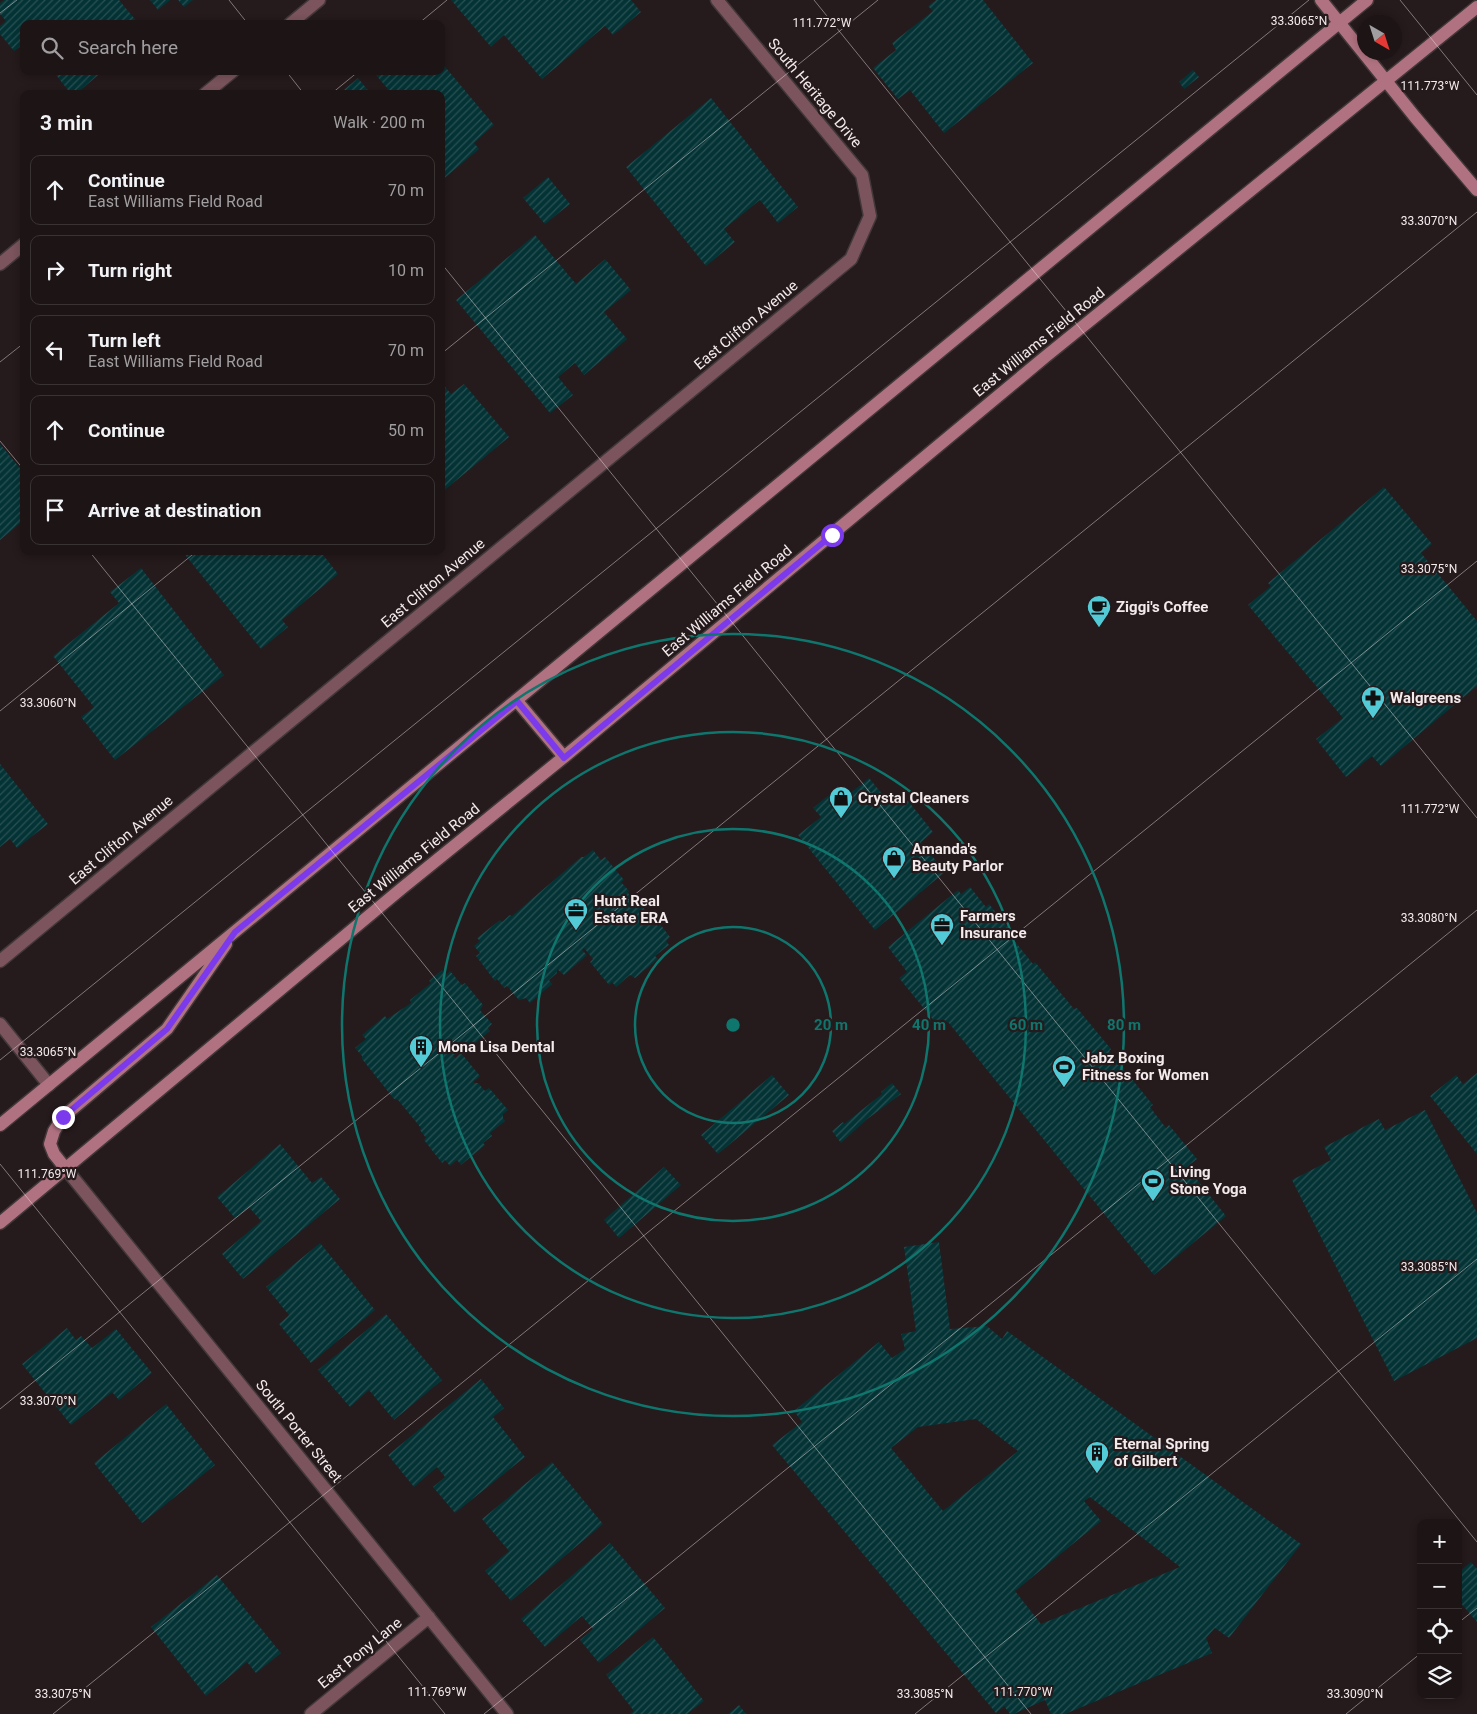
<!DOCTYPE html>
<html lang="en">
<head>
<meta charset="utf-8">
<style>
	:root { --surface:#1c1415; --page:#251d1e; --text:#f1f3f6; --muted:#a09ea0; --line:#3a3334 }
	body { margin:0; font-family:Roboto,sans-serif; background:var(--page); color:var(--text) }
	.controls { position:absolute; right:15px; bottom:15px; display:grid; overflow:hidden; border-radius:10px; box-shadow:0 2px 8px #0003 }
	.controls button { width:45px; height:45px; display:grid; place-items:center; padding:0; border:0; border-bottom:1px solid var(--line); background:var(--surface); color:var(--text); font:25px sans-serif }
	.compass { position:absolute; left:1357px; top:15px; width:45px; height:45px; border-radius:50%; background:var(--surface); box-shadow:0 2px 8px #0003; rotate:141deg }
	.stop { position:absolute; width:15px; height:15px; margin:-11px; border:4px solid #7c3aed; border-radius:50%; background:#fff }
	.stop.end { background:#7c3aed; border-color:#fff; box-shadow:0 1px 5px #0008 }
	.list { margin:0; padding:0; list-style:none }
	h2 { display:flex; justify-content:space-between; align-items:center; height:65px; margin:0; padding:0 20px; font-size:21px }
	h2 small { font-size:16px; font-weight:400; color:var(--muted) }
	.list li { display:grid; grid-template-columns:32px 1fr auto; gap:15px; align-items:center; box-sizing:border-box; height:70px; margin:0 10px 10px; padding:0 10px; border:1px solid var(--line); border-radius:10px }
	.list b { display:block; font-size:19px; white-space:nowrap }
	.list p { margin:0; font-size:16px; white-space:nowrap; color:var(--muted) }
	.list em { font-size:16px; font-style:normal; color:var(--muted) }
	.icon { flex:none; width:28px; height:28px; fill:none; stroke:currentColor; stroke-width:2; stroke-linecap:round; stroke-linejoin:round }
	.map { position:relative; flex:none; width:1477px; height:1714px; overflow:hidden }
	.search { position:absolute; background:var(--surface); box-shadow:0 2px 8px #0003; left:20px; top:20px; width:425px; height:55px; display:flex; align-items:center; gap:12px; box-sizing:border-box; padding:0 18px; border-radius:10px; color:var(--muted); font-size:19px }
	.panel { position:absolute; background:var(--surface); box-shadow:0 2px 8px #0003; left:20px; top:90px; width:425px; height:465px; border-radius:10px }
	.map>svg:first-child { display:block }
	.building { fill:url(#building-hatch); fill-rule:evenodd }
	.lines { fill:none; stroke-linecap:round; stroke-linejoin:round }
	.minor-casing { stroke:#423739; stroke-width:15 }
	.secondary-casing { stroke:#423739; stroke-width:15 }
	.minor { stroke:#7b545d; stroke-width:12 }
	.secondary { stroke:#b07281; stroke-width:12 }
	.route { stroke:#7c3aed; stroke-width:6 }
	.ticks { fill:none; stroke:#f3eaec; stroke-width:1; stroke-opacity:0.45 }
	.ring { fill:none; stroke:#0f766e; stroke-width:2.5 }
	.labels { text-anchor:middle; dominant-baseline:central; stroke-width:4.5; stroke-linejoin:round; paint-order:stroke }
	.street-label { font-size:15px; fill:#f3eaec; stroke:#251a1c }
	.poi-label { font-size:15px; font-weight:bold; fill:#f3eaec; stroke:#251a1c; text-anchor:start }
	.ticks-label { font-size:12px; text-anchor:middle; fill:#f3eaec; stroke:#251a1c; stroke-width:4.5; stroke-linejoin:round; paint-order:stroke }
	.centre { fill:#0f766e; stroke:#251a1c; stroke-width:2.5 }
	.ring-label { font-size:15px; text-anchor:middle; font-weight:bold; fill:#0f766e; stroke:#251a1c; stroke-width:4.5; stroke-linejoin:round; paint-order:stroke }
</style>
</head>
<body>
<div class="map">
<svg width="1477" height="1714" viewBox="0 0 1477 1714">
	<defs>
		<pattern id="building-hatch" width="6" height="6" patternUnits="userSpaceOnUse" patternTransform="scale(1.25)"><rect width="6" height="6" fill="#043336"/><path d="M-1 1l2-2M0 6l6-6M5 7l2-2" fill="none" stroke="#295153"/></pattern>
	</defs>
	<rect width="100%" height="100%" fill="#251a1c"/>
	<path class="building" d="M4 0H119L139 24H24V44L14 51 0 34V26L6 21 0 14V3Z
		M150 0H170L158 10Z
		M178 0H193L184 7Z
		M451 0H631L641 12 613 35 605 26 542 79 504 35 491 47Z
		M936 0H983L1033 63 944 133 910 90 898 99 873 68 896 50 892 43 933 11 928 6Z
		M441 62 494 125 474 143 479 149 441 181V94H382L388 89 375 74 379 71H441Z
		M1193 70 1199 77 1184 89 1179 82Z
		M53 71H103L76 94H71Z
		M358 78 371 94H339Z
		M711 98 798 207 778 223 760 200 724 229 735 242 706 266 626 167Z
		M548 177 570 204 545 224 523 198Z
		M535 235 576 284 605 259 631 290 604 312 627 339 584 375 575 363 558 377 573 395 550 413 456 300Z
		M441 382 451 394 464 384 509 437 441 493Z
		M0 444 24 473V520L0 540Z
		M1384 487 1432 544 1421 553 1477 621V686L1381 766 1372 756 1346 777 1316 739 1343 718 1248 605 1271 586 1268 583Z
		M182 551H320L338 574 282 620 288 627 261 649Z
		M141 568 224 675 115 760 81 717 94 707 53 656 119 603 110 592Z
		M0 764 48 824 17 848 10 839 0 847Z
		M869 778 893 807 905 797 933 832 921 842 945 872 875 930 798 835 821 817 813 808 835 790 842 800Z
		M593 850 601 860 605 857 624 880 621 882 629 891 628 893 638 905H641L658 926 660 924 670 937 666 941 669 945 655 956 658 959 635 978 630 975 616 987 612 982 609 985 590 962 593 959 584 948 582 950 587 955 564 975 557 969V973L549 980 552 984 530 1003 526 998 519 1000 507 986 504 988 497 979 495 981 476 956 480 953 474 946 480 941 477 938 500 920 502 922 510 915 512 916 581 857H584Z
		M970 887 986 907 989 904 1015 936 1013 939 1033 964 1035 962 1074 1009 1077 1008 1111 1049 1109 1051 1153 1105 1150 1107 1166 1128 1169 1125 1197 1159 1187 1167 1226 1216 1154 1275 948 1022 940 1028 899 978 907 972 888 947 958 890 961 894Z
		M442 970 446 975 450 971 462 985 465 983 483 1005 480 1010 492 1024 488 1028 490 1031 467 1050 464 1047 453 1056 455 1058 461 1053 480 1076 474 1081V1083H478L485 1091 489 1088 508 1110 503 1114V1118L505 1121 490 1133 492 1136 483 1143 485 1145 461 1165 457 1160 450 1166 445 1160 442 1163 424 1140 426 1138 420 1130 421 1128 398 1100 394 1099 362 1059V1056L355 1048 366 1039 362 1035 385 1016 387 1019 411 1003 410 1000 431 983 429 981Z
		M1477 1073V1154L1430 1096 1456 1075 1463 1084Z
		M772 1075 789 1095 718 1154 701 1135Z
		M892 1083 901 1094 866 1120 841 1143 832 1131 843 1122 844 1124 882 1094 881 1092Z
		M1425 1110 1477 1213V1338L1394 1381 1292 1180 1331 1160 1324 1147 1379 1119 1385 1130Z
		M280 1144 312 1183 321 1177 340 1199 243 1279 222 1254 261 1221 249 1207 235 1218 217 1197Z
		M664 1167 681 1185 619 1238 604 1220Z
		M939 1242 950 1329 987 1326 1002 1339 1007 1331 1301 1544 1229 1638 1215 1628 1206 1638 1212 1653 1065 1714H1051L1045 1700 1014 1714H1010L1004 1706 996 1713 772 1445 802 1422 794 1411 879 1342 892 1358 905 1349 901 1334 916 1331 904 1247ZM976 1419 1018 1451 943 1511 891 1448 918 1427ZM1090 1497 1180 1567 1041 1624 1015 1591 1101 1521 1084 1501Z
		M320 1243 375 1310 311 1363 279 1324 289 1315 266 1287Z
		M386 1314 442 1380 394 1420 369 1390 350 1407 318 1370Z
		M67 1328 76 1340 81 1336 92 1348 116 1329 152 1373 119 1400 112 1392 71 1425 22 1364Z
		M481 1379 504 1408 493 1417 525 1457 455 1513 433 1487 445 1477 437 1467 414 1487 388 1455Z
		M166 1404 215 1465 142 1523 94 1463Z
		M552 1462 603 1524 511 1601 485 1571 509 1551 482 1519Z
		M610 1543 665 1608 599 1663 580 1640 593 1629 582 1616 545 1647 521 1619Z
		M1471 1562 1477 1569V1622L1458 1600V1573Z
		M217 1575 281 1653 256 1673 247 1662 206 1696 151 1627Z
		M653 1637 704 1701 687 1714H630L634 1711 606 1675Z
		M739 1705 746 1714H728Z"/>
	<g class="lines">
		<g class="minor-casing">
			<path id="minor" d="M290 24 319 0
				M205 94 233 71
				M0 264 24 244
				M0 961 851 259 870 216 862 175 717 0
				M0 1024 49 1085
				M66 1169 507 1714
				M311 1714 429 1617"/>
		</g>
		<g class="secondary-casing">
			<path id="secondary" d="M1321 0 1415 117 1477 190
				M517 701 564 757
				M0 1125 1367 0
				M66 1169 54 1154 50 1144 54 1131 63 1117 167 1029 226 944
				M0 1223 401 889 564 757 1045 357 1477 7"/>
		</g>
		<use href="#minor" class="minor"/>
		<use href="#secondary" class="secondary"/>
	</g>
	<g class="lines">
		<path class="route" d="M63 1117 167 1029 235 932 517 701 564 758 832 535"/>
	</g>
	<path class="ticks" d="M229 0 248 24M814 0 1477 818M1400 0 1477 95M0 13 17 0M418 24 447 0M286 71 304 94M331 94 359 71M441 263 1477 1542M441 354 878 0M0 362 24 343M0 441 24 470M89 551 1031 1714M0 711 197 551M0 1060 1309 0M0 1164 445 1714M0 1409 1477 212M1458 1623 1477 1608M53 1714 1477 561M484 1714 1477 910M915 1714 1477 1259M1346 1714 1421 1653"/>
	<g class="ring">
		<circle cx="733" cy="1025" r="98"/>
		<circle cx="733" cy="1025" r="196"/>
		<circle cx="733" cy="1025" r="293"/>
		<circle cx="733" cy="1025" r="391"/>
	</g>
	<defs>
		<g id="cafe-pin" transform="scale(1.25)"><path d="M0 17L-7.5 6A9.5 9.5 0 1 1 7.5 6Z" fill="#52cbd7" stroke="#251a1c"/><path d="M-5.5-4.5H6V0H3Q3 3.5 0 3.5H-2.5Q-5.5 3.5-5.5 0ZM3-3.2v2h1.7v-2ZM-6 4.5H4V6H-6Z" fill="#111"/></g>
		<g id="pharmacy-pin" transform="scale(1.25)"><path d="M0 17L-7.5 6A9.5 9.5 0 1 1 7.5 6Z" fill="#52cbd7" stroke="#251a1c"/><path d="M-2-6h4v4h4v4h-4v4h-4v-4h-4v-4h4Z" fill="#111"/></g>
		<g id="shop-pin" transform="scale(1.25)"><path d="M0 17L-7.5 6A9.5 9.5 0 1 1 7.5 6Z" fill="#52cbd7" stroke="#251a1c"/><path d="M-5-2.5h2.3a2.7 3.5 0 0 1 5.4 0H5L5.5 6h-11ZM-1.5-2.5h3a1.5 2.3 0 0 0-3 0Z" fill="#111"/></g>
		<g id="office-pin" transform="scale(1.25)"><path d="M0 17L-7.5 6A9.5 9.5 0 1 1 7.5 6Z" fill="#52cbd7" stroke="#251a1c"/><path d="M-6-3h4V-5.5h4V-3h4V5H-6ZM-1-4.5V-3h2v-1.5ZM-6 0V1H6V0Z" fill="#111"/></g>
		<g id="building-pin" transform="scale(1.25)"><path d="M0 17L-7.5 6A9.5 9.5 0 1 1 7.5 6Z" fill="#52cbd7" stroke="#251a1c"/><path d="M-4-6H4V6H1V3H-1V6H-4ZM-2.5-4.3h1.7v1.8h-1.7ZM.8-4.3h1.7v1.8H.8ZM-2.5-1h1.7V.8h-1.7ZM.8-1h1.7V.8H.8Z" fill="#111"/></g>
		<g id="stadium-pin" transform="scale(1.25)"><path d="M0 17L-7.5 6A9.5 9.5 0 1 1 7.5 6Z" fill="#52cbd7" stroke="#251a1c"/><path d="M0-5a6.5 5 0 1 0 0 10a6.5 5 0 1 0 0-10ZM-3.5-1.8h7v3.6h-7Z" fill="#111"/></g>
	</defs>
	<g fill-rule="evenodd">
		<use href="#cafe-pin" x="1099" y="607"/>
		<use href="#pharmacy-pin" x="1373" y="698"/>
		<use href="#shop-pin" x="841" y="798"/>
		<use href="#shop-pin" x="894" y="858"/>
		<use href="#office-pin" x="576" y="910"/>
		<use href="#office-pin" x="942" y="925"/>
		<use href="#building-pin" x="421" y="1047"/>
		<use href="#stadium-pin" x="1064" y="1067"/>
		<use href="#stadium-pin" x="1153" y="1181"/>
		<use href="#building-pin" x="1097" y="1453"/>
	</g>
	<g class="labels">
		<g class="street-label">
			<text transform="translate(815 93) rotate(50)">South Heritage Drive</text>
			<text transform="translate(746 325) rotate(-40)">East Clifton Avenue</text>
			<text transform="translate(1039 342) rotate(-39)">East Williams Field Road</text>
			<text transform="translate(433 583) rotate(-40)">East Clifton Avenue</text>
			<text transform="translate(727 601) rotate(-40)">East Williams Field Road</text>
			<text transform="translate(121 840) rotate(-40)">East Clifton Avenue</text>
			<text transform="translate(414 858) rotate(-39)">East Williams Field Road</text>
			<text transform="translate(299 1431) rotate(51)">South Porter Street</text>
			<text transform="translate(360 1653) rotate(-39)">East Pony Lane</text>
		</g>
		<g class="poi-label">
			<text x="1116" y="607">Ziggi's Coffee</text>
			<text x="1390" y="698">Walgreens</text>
			<text x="858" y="798">Crystal Cleaners</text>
			<text x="912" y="849">Amanda's<tspan x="912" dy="17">Beauty Parlor</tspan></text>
			<text x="594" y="901">Hunt Real<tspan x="594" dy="17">Estate ERA</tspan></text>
			<text x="960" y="916">Farmers<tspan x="960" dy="17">Insurance</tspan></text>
			<text x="438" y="1047">Mona Lisa Dental</text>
			<text x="1082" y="1058">Jabz Boxing<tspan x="1082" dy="17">Fitness for Women</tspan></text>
			<text x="1170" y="1172">Living<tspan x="1170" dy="17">Stone Yoga</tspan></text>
			<text x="1114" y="1444">Eternal Spring<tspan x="1114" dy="17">of Gilbert</tspan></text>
		</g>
	</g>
	<g class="ticks-label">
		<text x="1299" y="25">33.3065°N</text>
		<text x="822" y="27">111.772°W</text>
		<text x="1430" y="90">111.773°W</text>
		<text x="1429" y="225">33.3070°N</text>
		<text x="1429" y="573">33.3075°N</text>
		<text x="48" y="707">33.3060°N</text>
		<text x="1430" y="813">111.772°W</text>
		<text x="1429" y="922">33.3080°N</text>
		<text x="48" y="1056">33.3065°N</text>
		<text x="47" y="1178">111.769°W</text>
		<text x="1429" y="1271">33.3085°N</text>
		<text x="48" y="1405">33.3070°N</text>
		<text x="437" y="1696">111.769°W</text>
		<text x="1023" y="1696">111.770°W</text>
		<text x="63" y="1698">33.3075°N</text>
		<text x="925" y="1698">33.3085°N</text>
		<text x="1355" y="1698">33.3090°N</text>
	</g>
	<circle cx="733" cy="1025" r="8" class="centre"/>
	<g class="ring-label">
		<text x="831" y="1030">20 m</text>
		<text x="929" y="1030">40 m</text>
		<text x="1026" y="1030">60 m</text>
		<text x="1124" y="1030">80 m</text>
	</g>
</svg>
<div class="controls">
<button>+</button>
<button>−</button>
<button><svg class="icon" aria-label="locate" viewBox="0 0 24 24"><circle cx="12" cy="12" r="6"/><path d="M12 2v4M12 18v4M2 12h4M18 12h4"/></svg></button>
<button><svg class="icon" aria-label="layers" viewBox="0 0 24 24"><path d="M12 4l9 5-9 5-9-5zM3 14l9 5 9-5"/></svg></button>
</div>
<svg class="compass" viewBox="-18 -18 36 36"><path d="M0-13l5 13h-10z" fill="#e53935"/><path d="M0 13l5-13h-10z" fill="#a09ea0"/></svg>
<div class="stop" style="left:832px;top:535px"></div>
<div class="stop end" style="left:63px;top:1117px"></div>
<div class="search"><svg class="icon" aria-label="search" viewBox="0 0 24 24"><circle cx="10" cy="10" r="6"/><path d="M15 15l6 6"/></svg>Search here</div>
<section class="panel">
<h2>3 min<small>Walk · 200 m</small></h2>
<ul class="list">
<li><svg class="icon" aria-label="ahead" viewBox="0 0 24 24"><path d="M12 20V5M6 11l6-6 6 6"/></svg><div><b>Continue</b><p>East Williams Field Road</p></div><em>70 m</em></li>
<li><svg class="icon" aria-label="right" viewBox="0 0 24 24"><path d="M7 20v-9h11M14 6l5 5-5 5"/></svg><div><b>Turn right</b></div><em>10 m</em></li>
<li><svg class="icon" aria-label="left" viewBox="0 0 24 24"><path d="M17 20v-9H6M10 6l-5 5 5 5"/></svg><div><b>Turn left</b><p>East Williams Field Road</p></div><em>70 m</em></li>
<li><svg class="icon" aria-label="ahead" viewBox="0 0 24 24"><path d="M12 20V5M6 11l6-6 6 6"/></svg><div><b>Continue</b></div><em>50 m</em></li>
<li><svg class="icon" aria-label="arrive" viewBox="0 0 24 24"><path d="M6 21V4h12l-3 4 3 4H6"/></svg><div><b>Arrive at destination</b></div></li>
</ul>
</section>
</div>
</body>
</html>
